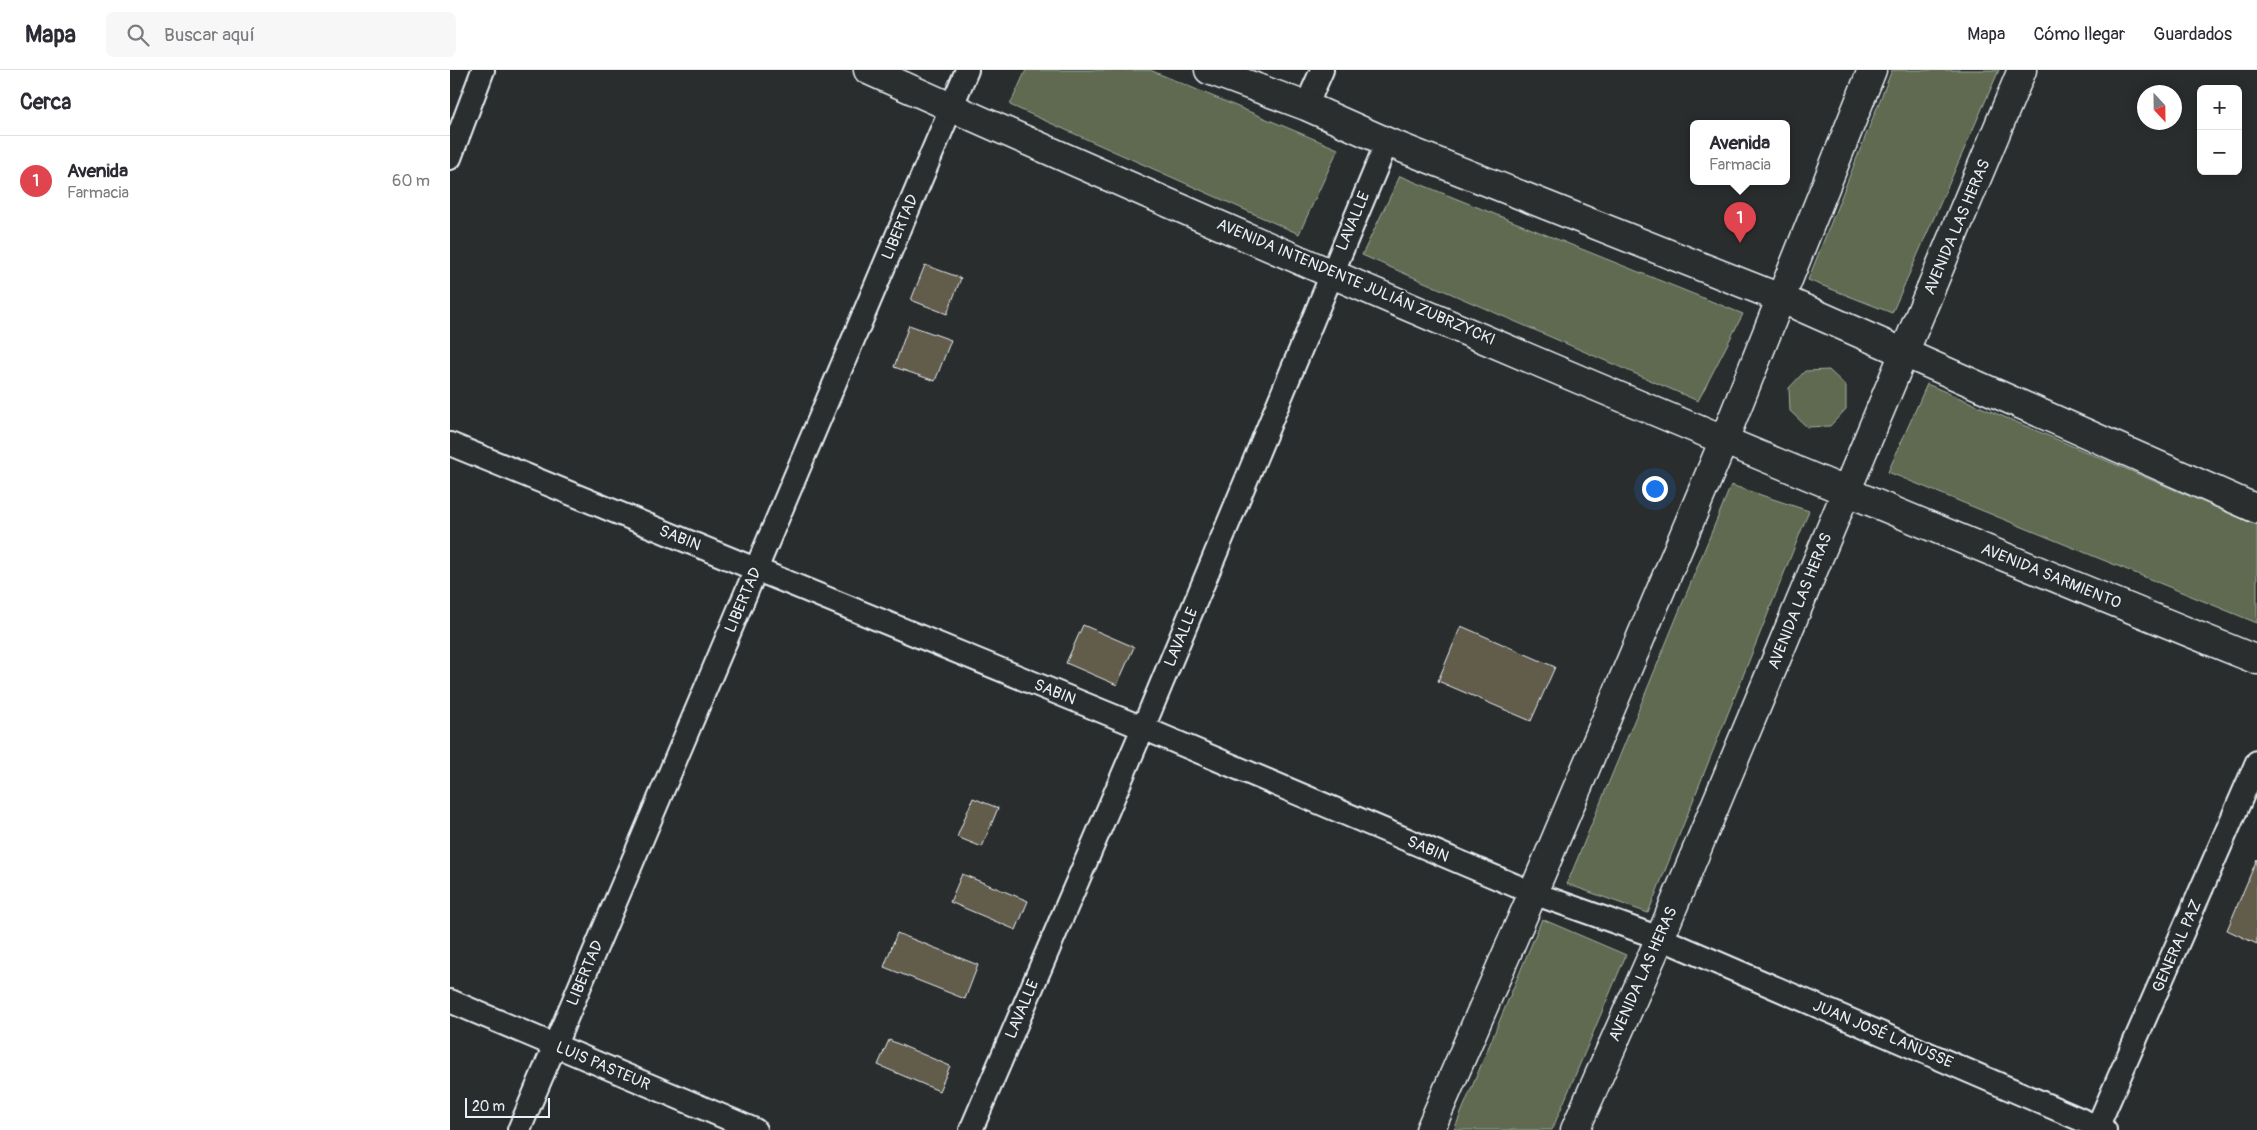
<!DOCTYPE html>
<html lang="es">
<head>
<meta charset="utf-8">
<style>
	:root { --surface:#fff; --page:#f7f7f7; --text:#2b2b33; --muted:#7c7c81; --line:#e1e1e2; --accent:#b45309 }
	body { margin:0; font-family:Pangolin,sans-serif; background:var(--page); color:var(--text) }
	.controls { position:absolute; right:15px; top:15px; display:grid; overflow:hidden; border-radius:8px; box-shadow:0 2px 12px #0003 }
	.controls button { width:45px; height:45px; display:grid; place-items:center; padding:0; border:0; border-bottom:1px solid var(--line); background:var(--surface); color:var(--text); font:25px sans-serif }
	.compass { position:absolute; left:1687px; top:15px; width:45px; height:45px; border-radius:50%; background:var(--surface); box-shadow:0 2px 12px #0003; rotate:158deg }
	.scale { position:absolute; left:15px; bottom:12px; width:85px; box-sizing:border-box; padding-left:5px; border:2px solid #e8f1f8; border-top:0; font-size:14px; line-height:18px; white-space:nowrap; color:#e8f1f8; -webkit-text-stroke:4px #2a2d2e; paint-order:stroke }
	.you { position:absolute; left:1204px; top:418px; width:18px; height:18px; margin:-12px; border:4px solid #fff; border-radius:50%; background:#1a73e8; box-shadow:0 0 0 8px #1a73e833 }
	.badge { display:grid; place-items:center; width:32px; height:32px; border-radius:50%; background:var(--accent); color:#fff; font-size:16px; font-weight:700 }
	.pin { position:absolute; translate:-50% -41px; filter:drop-shadow(0 1px 2px #0008) }
	.pin::after { content:''; position:absolute; top:26px; width:18px; height:15px; background:inherit; clip-path:polygon(0 0,100% 0,50% 100%) }
	.popup { position:absolute; left:1240px; top:50px; width:100px; height:65px; box-sizing:border-box; display:grid; place-content:center; border-radius:8px; background:var(--surface); filter:drop-shadow(0 1px 4px #0005); font-size:16px; white-space:nowrap; color:var(--muted) }
	.popup b { font-size:19px; color:var(--text) }
	.popup::after { content:''; position:absolute; left:50%; top:100%; margin-left:-10px; border:10px solid transparent; border-top-color:var(--surface) }
	.list { margin:0; padding:0; list-style:none }
	h2 { display:flex; justify-content:space-between; align-items:center; height:65px; margin:0; padding:0 20px; font-size:21px }
	h2 small { font-size:16px; font-weight:400; color:var(--muted) }
	.list li { display:grid; grid-template-columns:32px 1fr auto; gap:15px; align-items:center; box-sizing:border-box; height:90px; padding:0 20px; border-top:1px solid var(--line) }
	.list b { display:block; font-size:19px; white-space:nowrap }
	.list p { margin:0; font-size:16px; white-space:nowrap; color:var(--muted) }
	.list em { font-size:16px; font-style:normal; color:var(--muted) }
	.icon { flex:none; width:28px; height:28px; fill:none; stroke:currentColor; stroke-width:2; stroke-linecap:round; stroke-linejoin:round }
	.map { position:relative; flex:none; width:1807px; height:1060px; overflow:hidden }
	header { display:flex; align-items:center; gap:30px; box-sizing:border-box; height:70px; padding:0 25px; background:var(--surface); border-bottom:1px solid var(--line) }
	header strong { font-size:24px }
	nav { display:flex; gap:28px; margin-inline-start:auto; font-size:18px }
	.search { width:350px; height:45px; background:var(--page); display:flex; align-items:center; gap:12px; box-sizing:border-box; padding:0 18px; border-radius:8px; color:var(--muted); font-size:19px }
	main { display:flex }
	aside { flex:1; background:var(--surface) }
	.map>svg:first-child { display:block }
	.green { fill:#5e6a51; stroke:#a3aea4 }
	.building { fill:#625b4b; stroke:#e8f1f8 }
	.lines { fill:none; stroke-linecap:round; stroke-linejoin:round }
	.minor-casing { stroke:#e8f1f8; stroke-width:26 }
	.secondary-casing { stroke:#e8f1f8; stroke-width:31 }
	.minor { stroke:#2a2d2e; stroke-width:22 }
	.secondary { stroke:#2a2d2e; stroke-width:28 }
	.labels { text-anchor:middle; dominant-baseline:central; stroke-width:4; stroke-linejoin:round; paint-order:stroke }
	.street-label { font-size:16px; fill:#e8f1f8; stroke:#2a2d2e }
</style>
</head>
<body>
<header>
<strong>Mapa</strong>
<div class="search"><svg class="icon" aria-label="search" viewBox="0 0 24 24"><circle cx="10" cy="10" r="6"/><path d="M15 15l6 6"/></svg>Buscar aquí</div>
<nav><a>Mapa</a><a>Cómo llegar</a><a>Guardados</a></nav>
</header>
<main>
<aside>
<h2>Cerca<small></small></h2>
<ul class="list">
<li><span class="badge" style="background:#e0444e">1</span><div><b>Avenida</b><p>Farmacia</p></div><em>60 m</em></li>
</ul>
</aside>
<div class="map">
<svg width="1807" height="1060" viewBox="0 0 1807 1060">
	<rect width="100%" height="100%" fill="#2a2d2e"/>
	<filter id="ink" filterUnits="userSpaceOnUse"><feTurbulence type="fractalNoise" baseFrequency=".02" numOctaves="2"/><feDisplacementMap in="SourceGraphic" scale="10" xChannelSelector="R" yChannelSelector="G"/><feConvolveMatrix kernelMatrix="1 2 1 2 8 2 1 2 1" color-interpolation-filters="sRGB"/></filter>
	<g filter="url(#ink)">
		<path class="green" d="M576 0H700L888 79 849 164 560 35Z
			M1442 0H1549L1442 243 1358 210Z
			M950 106 1293 244 1248 331 912 185Z
			M1379 300 1396 316V339L1380 356 1357 357 1340 341 1339 318 1355 301Z
			M1477 314 1807 455V553L1438 402Z
			M1281 415 1359 441 1198 843 1117 814Z
			M1092 849 1176 885 1102 1060H1004Z"/>
		<path class="building" d="M475 195 511 208 497 244 461 230Z
			M459 255 501 270 485 311 444 297Z
			M633 555 684 577 667 615 616 593Z
			M1011 556 1105 597 1081 651 988 611Z
			M523 728 548 738 532 777 507 767Z
			M1807 789V874L1777 860Z
			M512 804 578 831 566 860 500 832Z
			M447 863 528 895 515 929 434 897Z
			M439 970 500 996 489 1021 428 995Z"/>
		<g class="lines">
			<g class="minor-casing">
				<path id="minor" d="M856 36 872 0
					M0 88 33 0
					M0 374 693 658 1083 823 1210 868 1655 1060
					M0 931 305 1060
					M69 1060 517 0
					M521 1060 693 658 937 72
					M1646 1060 1807 692"/>
			</g>
			<g class="secondary-casing">
				<path id="secondary" d="M418 0C877 206 1341 401 1807 590
					M759 0 856 36 937 72 1330 228 1807 439
					M980 1060 1083 823 1274 370 1422 0
					M1125 1060 1210 868 1572 0"/>
			</g>
			<use href="#minor" class="minor"/>
			<use href="#secondary" class="secondary"/>
		</g>
	</g>
	<g class="labels">
		<g class="street-label">
			<text transform="translate(903 151) rotate(-67)">LAVALLE</text>
			<text transform="translate(450 157) rotate(-67)">LIBERTAD</text>
			<text transform="translate(1507 157) rotate(-67)">AVENIDA LAS HERAS</text>
			<text transform="translate(906 212) rotate(23)">AVENIDA INTENDENTE JULIÁN ZUBRZYCKI</text>
			<text transform="translate(230 468) rotate(22)">SABIN</text>
			<text transform="translate(1601 506) rotate(22)">AVENIDA SARMIENTO</text>
			<text transform="translate(293 530) rotate(-67)">LIBERTAD</text>
			<text transform="translate(1350 531) rotate(-68)">AVENIDA LAS HERAS</text>
			<text transform="translate(731 567) rotate(-67)">LAVALLE</text>
			<text transform="translate(605 622) rotate(22)">SABIN</text>
			<text transform="translate(978 779) rotate(23)">SABIN</text>
			<text transform="translate(1727 876) rotate(-66)">GENERAL PAZ</text>
			<text transform="translate(135 903) rotate(-67)">LIBERTAD</text>
			<text transform="translate(1193 904) rotate(-66)">AVENIDA LAS HERAS</text>
			<text transform="translate(572 939) rotate(-67)">LAVALLE</text>
			<text transform="translate(1433 964) rotate(23)">JUAN JOSÉ LANUSSE</text>
			<text transform="translate(153 996) rotate(23)">LUIS PASTEUR</text>
		</g>
	</g>
</svg>
<div class="controls">
<button>+</button>
<button>−</button>
</div>
<svg class="compass" viewBox="-18 -18 36 36"><path d="M0-13l5 13h-10z" fill="#e53935"/><path d="M0 13l5-13h-10z" fill="#7c7c81"/></svg>
<div class="scale">20 m</div>
<div class="you"></div>
<div class="pin badge" style="left:1290px;top:173px;background:#e0444e">1</div>
<div class="popup"><b>Avenida</b>Farmacia</div>
</div>
</main>
</body>
</html>
